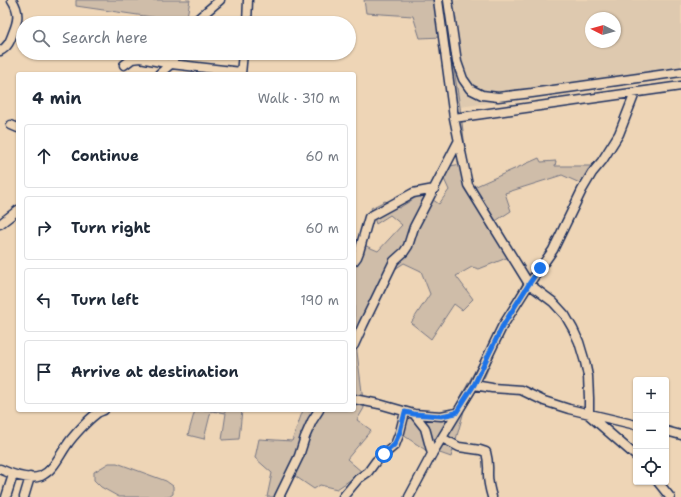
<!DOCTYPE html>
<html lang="en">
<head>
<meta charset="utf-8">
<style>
	:root { --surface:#fff; --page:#f6f6f7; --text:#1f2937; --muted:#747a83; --line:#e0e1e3 }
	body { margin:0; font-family:"Shantell Sans",sans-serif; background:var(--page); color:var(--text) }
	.controls { position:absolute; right:12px; bottom:12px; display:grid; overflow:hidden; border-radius:4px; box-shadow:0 1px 3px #0004 }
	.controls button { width:36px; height:36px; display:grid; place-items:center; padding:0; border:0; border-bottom:1px solid var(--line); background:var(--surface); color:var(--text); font:20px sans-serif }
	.compass { position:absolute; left:585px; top:12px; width:36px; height:36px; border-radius:50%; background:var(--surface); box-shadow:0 1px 3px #0004; rotate:276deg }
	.stop { position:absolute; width:12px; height:12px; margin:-9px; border:3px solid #1a73e8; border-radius:50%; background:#fff }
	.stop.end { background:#1a73e8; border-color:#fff; box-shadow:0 1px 4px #0008 }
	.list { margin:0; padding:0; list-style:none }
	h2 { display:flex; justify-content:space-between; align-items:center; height:52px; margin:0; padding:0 16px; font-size:17px }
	h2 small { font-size:13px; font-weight:400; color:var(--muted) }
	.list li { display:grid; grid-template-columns:26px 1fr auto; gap:12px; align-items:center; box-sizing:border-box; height:64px; margin:0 8px 8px; padding:0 8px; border:1px solid var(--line); border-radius:4px }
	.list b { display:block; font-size:15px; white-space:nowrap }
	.list em { font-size:13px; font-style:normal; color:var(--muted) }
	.icon { flex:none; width:22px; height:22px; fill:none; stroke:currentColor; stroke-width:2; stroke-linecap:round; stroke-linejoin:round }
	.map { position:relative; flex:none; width:681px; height:497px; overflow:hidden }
	.search { position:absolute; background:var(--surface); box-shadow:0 1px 3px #0004; left:16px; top:16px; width:340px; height:44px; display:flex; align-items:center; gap:10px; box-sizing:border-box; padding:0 14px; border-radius:22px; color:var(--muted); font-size:15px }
	.panel { position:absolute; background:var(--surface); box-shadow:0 1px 3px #0004; left:16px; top:72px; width:340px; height:340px; border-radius:4px }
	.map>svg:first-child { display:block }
	.built { fill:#dec9af; fill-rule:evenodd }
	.green { fill:#cfbda9; stroke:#757684 }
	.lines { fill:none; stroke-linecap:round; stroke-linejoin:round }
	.minor-casing { stroke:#1b2f5e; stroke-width:11 }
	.minor { stroke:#eed5b6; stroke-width:8 }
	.route { stroke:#1a73e8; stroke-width:5 }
</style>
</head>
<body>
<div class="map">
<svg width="681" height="497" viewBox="0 0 681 497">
	<rect width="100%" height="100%" fill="#eed5b6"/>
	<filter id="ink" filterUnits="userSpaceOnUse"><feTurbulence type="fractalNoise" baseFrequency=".025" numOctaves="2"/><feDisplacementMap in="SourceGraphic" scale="8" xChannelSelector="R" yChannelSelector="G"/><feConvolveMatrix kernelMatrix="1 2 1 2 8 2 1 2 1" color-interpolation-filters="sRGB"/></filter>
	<g filter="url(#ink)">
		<path class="built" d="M443 0H681V76L460 107ZM591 18H615V42H591Z"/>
		<path class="green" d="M76 0H190L186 22 76 6Z
			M364 0H443L460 107 469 179 474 187 539 158 541 162 556 161 555 166H592L582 184 562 175 505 193 511 211 494 222 533 282 503 332 485 376 464 411 451 457 437 452 430 453 400 433 408 409 428 414 453 411 523 283 517 268 509 257 479 269 472 267 456 276 473 299 462 310 454 304 431 339 411 323 430 294 421 271 404 263 383 277 356 344 364 408 357 420 371 430 347 459 362 472 337 489 320 485 314 489 289 472 277 497H267L272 473 255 458 259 439 292 441 303 410H354V241L378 251 402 225 390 215 376 224 371 208 385 201 399 208 423 193 439 204 449 190 439 168 461 164 442 37 420 38 413 16 366 13Z
			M195 410H242L239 439 222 440 226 413 211 411 204 439 188 435Z
			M109 463H117L166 481 173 486V494L169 497H119L101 487 94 480V472Z"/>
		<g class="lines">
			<g class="minor-casing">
				<path id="minor" d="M438 0 454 118 468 185 529 284 553 302 565 315 573 329 579 342 585 362 588 376 589 398V415L636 456
					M448 0 457 62 463 79 470 89 482 95 498 97 532 93 681 72
					M193 23 220 0
					M247 23 248 0
					M0 51C8 47 10 41 13 33 18 21 20 12 12 0
					M124 65 132 59 140 58 171 64 241 72
					M159 74 171 64 176 53
					M241 74 243 53
					M454 118 681 86
					M11 125 18 128
					M0 224 18 210
					M354 261 357 257 359 252 369 217 413 193 434 189
					M354 345 363 325 394 261 404 252 408 246 414 227 458 142
					M474 385 492 388 521 390 544 401 569 409 636 425
					M354 399 379 404 414 414 441 416 456 413
					M414 414 425 428 432 454
					M666 431 681 435
					M442 438 459 447 480 450 486 452C489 463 488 465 488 475 488 482 490 490 492 497
					M0 469C11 474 29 481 41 476 54 470 59 456 67 445 72 437 88 420 96 414 98 412 102 411 104 410
					M658 482 670 497
					M6 497 13 475
					M24 497 30 477
					M279 497 299 456 305 437 312 421 319 410
					M343 497 358 479 368 472 376 461 395 445 400 432 405 412
					M409 497 432 454 474 385 502 327 529 284 553 250 582 190 592 173 602 161 619 134 635 93"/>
			</g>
			<use href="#minor" class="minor"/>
		</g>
	</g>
	<g class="lines" filter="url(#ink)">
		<path class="route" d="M384 454 394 445 400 432 405 412 414 414 441 416 456 413 474 385 502 327 529 284 540 268"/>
	</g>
</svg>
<div class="controls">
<button>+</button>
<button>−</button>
<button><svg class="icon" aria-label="locate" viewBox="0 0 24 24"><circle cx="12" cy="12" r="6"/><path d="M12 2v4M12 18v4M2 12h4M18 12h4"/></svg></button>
</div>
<svg class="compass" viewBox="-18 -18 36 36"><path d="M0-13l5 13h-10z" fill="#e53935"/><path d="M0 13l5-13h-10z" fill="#747a83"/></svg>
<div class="stop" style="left:384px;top:454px"></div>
<div class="stop end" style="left:540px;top:268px"></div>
<div class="search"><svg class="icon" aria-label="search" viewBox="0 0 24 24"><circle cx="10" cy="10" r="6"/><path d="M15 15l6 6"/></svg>Search here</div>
<section class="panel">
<h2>4 min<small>Walk · 310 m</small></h2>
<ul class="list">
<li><svg class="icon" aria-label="ahead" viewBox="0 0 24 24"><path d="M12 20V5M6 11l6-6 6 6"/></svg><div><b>Continue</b></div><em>60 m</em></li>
<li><svg class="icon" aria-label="right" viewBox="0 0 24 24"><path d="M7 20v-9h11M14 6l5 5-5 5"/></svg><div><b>Turn right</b></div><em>60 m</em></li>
<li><svg class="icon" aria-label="left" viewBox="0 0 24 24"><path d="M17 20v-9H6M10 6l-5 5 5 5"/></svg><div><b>Turn left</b></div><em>190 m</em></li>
<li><svg class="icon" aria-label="arrive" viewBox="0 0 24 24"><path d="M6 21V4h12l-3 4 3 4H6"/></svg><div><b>Arrive at destination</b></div></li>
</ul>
</section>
</div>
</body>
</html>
